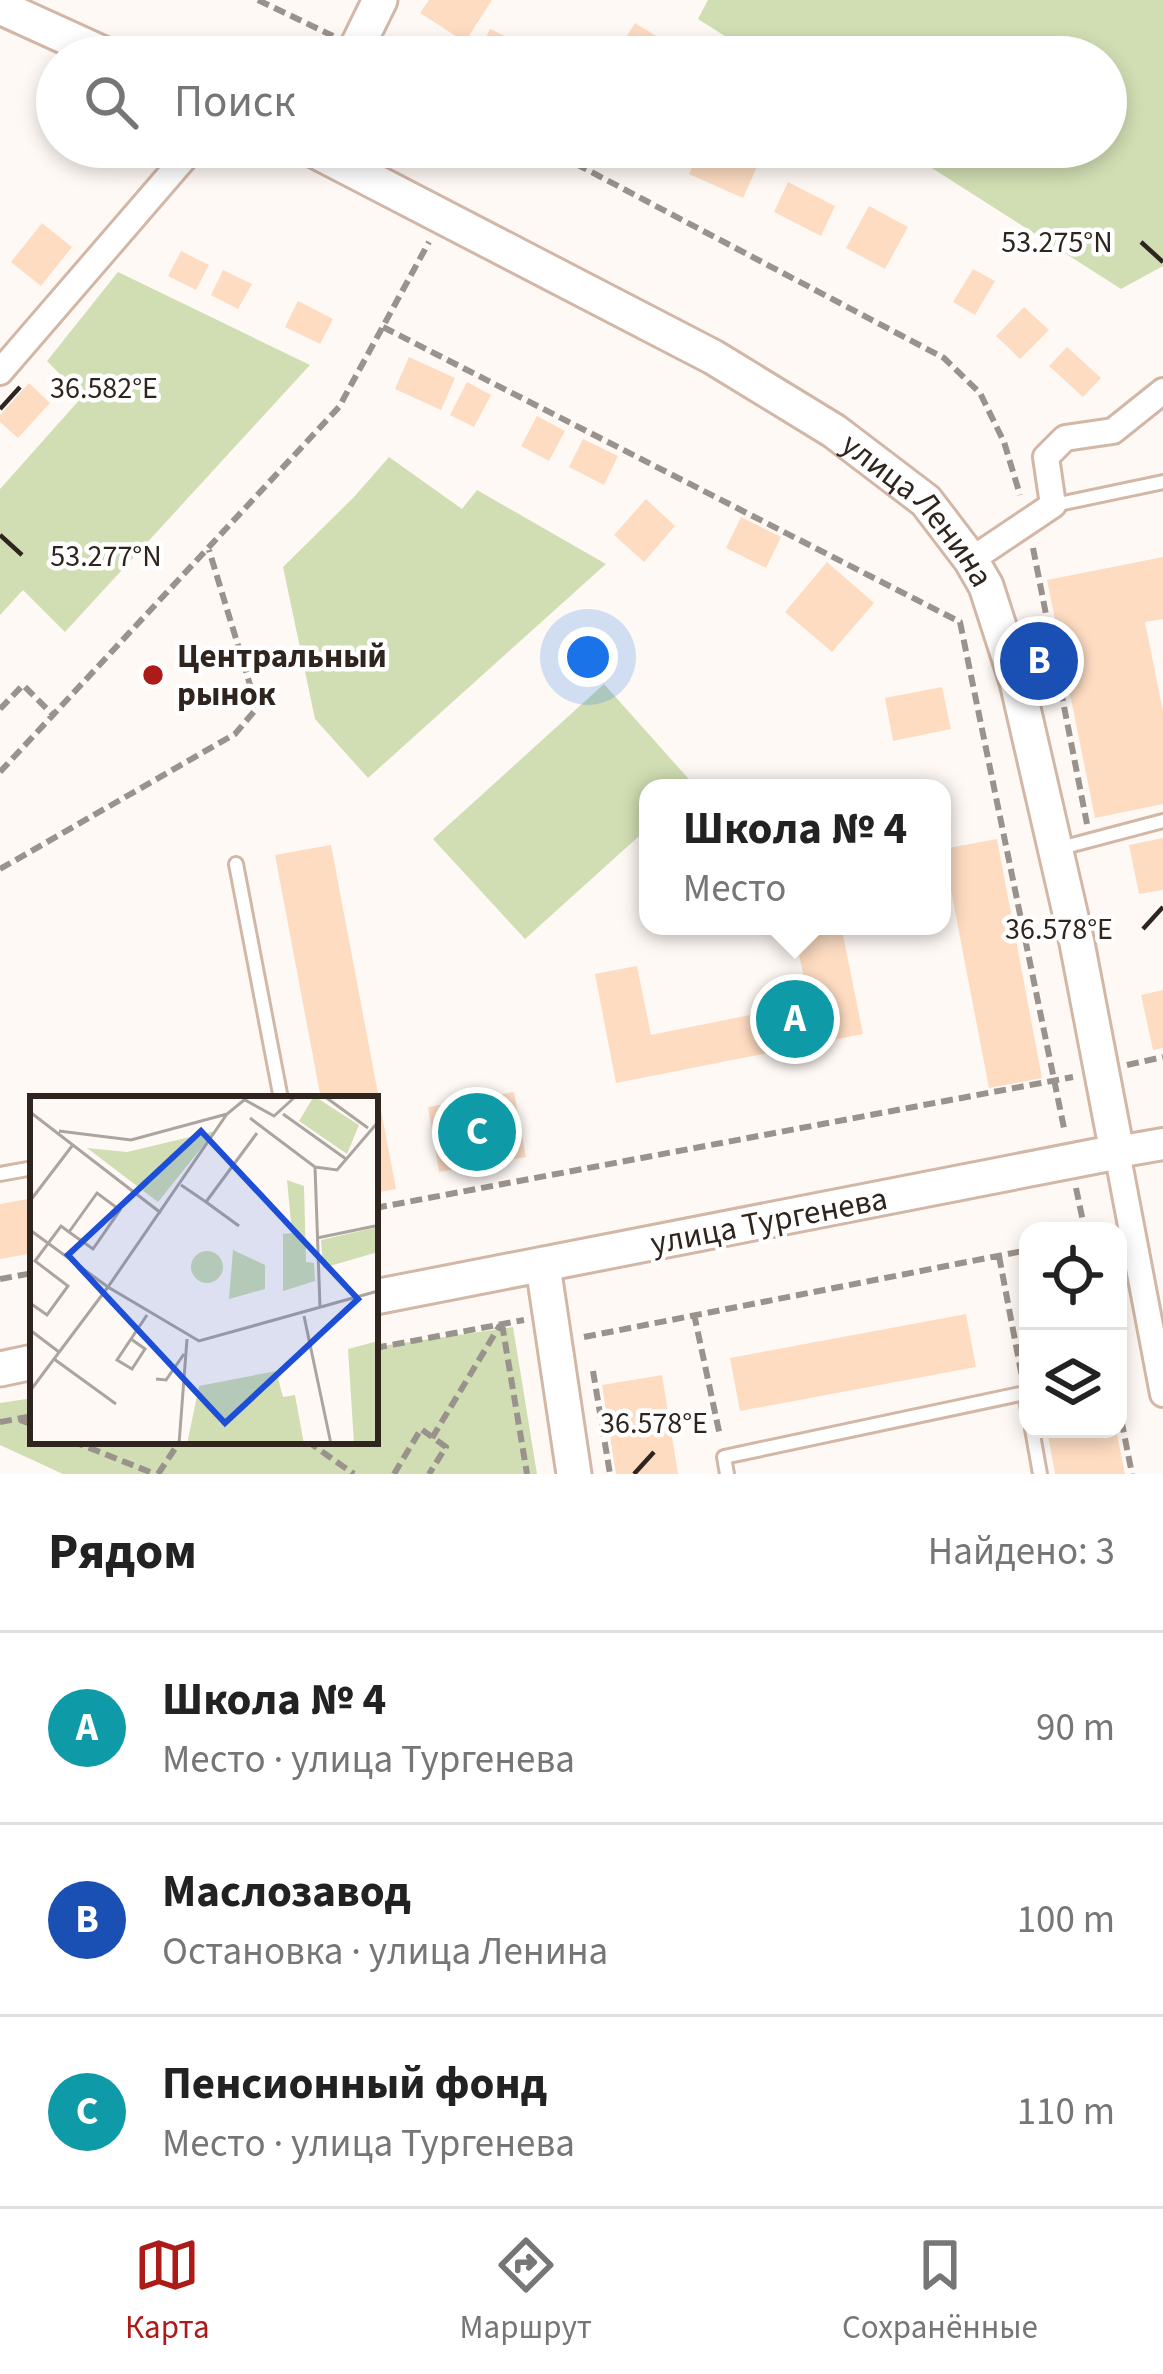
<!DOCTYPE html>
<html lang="ru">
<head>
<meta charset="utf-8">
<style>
	:root { --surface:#fff; --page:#f6f6f6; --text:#222; --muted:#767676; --line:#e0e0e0; --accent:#ad1b19 }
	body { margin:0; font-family:"Source Sans 3",sans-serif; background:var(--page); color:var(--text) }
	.controls { position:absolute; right:36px; bottom:36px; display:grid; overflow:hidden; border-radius:24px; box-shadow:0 6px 18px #0003 }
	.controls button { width:108px; height:108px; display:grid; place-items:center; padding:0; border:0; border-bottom:3px solid var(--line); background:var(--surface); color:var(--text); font:60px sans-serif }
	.you { position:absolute; left:588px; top:657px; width:42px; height:42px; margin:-30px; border:9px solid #fff; border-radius:50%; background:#1a73e8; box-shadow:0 0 0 18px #1a73e833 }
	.badge { display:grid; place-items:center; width:78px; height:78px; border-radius:50%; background:var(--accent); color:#fff; font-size:39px; font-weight:700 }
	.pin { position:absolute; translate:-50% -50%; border:6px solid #fff; box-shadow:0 3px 12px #0006 }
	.popup { position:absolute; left:639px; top:779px; width:312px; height:156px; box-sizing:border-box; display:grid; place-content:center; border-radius:24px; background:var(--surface); filter:drop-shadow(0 3px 9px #0005); font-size:39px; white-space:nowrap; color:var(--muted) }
	.popup b { font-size:45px; color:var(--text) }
	.popup::after { content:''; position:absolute; left:50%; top:100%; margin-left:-24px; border:24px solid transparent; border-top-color:var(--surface) }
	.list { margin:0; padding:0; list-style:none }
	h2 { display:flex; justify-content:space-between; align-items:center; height:156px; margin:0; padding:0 48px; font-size:51px }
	h2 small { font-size:39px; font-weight:400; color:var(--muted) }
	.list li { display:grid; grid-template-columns:78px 1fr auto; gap:36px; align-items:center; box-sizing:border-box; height:192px; padding:0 48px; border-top:3px solid var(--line) }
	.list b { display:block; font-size:45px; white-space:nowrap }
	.list p { margin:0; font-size:39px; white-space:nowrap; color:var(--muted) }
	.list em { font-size:39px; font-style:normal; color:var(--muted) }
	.icon { flex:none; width:66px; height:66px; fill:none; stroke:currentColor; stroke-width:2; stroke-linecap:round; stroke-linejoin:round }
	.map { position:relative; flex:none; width:1163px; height:1474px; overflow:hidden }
	.search { position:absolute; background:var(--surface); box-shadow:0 6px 18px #0003; left:36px; right:36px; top:36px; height:132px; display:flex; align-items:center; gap:30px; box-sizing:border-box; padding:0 42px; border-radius:66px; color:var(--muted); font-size:45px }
	.sheet { height:732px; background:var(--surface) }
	nav { display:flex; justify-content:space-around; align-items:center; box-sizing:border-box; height:168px; border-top:3px solid var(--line); background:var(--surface); font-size:33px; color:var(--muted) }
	nav a { display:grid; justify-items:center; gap:6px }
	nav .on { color:var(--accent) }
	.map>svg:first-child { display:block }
	.green { fill:#d1deb3 }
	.building { fill:#fddcc2 }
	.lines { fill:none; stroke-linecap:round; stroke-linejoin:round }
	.service-casing { stroke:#d2b7a6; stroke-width:18 }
	.minor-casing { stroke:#d2b7a6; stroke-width:30 }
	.tertiary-casing { stroke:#d2b7a6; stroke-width:36 }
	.secondary-casing { stroke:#d2b7a6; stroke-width:39 }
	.path { stroke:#9a928c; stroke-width:6; stroke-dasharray:12 6; stroke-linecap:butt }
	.service { stroke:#fff; stroke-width:12 }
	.minor { stroke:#fff; stroke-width:24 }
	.tertiary { stroke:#fff; stroke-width:30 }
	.secondary { stroke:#fff; stroke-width:33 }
	.ticks { fill:none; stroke:#2f251e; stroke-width:4.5 }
	.poi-dot { fill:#ad1b19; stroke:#fff; stroke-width:4.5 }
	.labels { text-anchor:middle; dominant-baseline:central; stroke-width:9; stroke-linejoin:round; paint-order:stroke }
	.street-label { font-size:33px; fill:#2f251e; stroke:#fff }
	.poi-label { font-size:33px; font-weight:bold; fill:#2f251e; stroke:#fff; text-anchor:start }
	.inset-road { fill:none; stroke:#aca49f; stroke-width:3 }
	.view { fill:#1d4ed8; fill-opacity:0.15; stroke:#1d4ed8; stroke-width:6 }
	.inset-edge { fill:none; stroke:#2f251e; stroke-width:6 }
	.ticks-label { font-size:30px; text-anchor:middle; fill:#2f251e; stroke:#fff; stroke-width:9; stroke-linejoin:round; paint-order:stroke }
</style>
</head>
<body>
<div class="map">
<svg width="1163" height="1474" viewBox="0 0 1163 1474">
	<rect width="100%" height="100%" fill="#fff9f5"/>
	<path class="green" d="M708 0H1163V266L1121 289 899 147H1106V57H758L698 19Z
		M118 272 310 365 65 632 23 590 0 615V489L82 397 47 361Z
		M389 457 462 509 477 490 606 564 368 778 315 719 283 567 354 497Z
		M604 684 695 786 648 788V828L525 939 433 839Z
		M513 1327 537 1474H63L0 1445V1403L33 1398V1441H375V1347Z"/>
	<path class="building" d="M429 0H492L465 42 420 13Z
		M635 23 679 50 675 57H614Z
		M490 29 524 45 518 57H477Z
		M701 147H756L764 151 743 198 689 174Z
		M788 182 835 206 821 236 774 212Z
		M869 206 908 227 885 269 846 248Z
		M42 223 72 247 41 286 11 262Z
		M181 251 209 265 196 290 168 276Z
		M973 269 995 281 975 315 953 302Z
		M223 270 252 284 238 309 211 295Z
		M298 301 333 319 320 344 285 327Z
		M1024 307 1049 330 1020 359 996 336Z
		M1067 347 1101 378 1083 397 1049 366Z
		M409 357 455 378 441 410 395 389Z
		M467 382 491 395 474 427 450 415Z
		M29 383 50 403 18 438 0 422V415Z
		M537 416 565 431 549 461 521 446Z
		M583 439 618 456 604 485 569 467Z
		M646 499 675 526 644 562 614 535Z
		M741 517 781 537 766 568 726 548Z
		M1163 557V619L1145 622 1163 711V804L1095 818 1047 580Z
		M827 562 874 603 832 652 785 612Z
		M942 687 951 729 893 741 885 698Z
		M1163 838V890L1139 894 1129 845Z
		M997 839 1042 1078 989 1088 943 849Z
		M331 845 396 1189 375 1193V1099H321L275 855Z
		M842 930 863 1034 616 1083 595 974 637 966 651 1035 809 1003 796 939Z
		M1163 990V1048L1153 1050 1141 995Z
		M514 1092 526 1157 439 1172 428 1107Z
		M33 1198V1253L0 1259V1204Z
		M966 1314 976 1367 740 1411 730 1358Z
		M662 1375 678 1474H616L602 1385Z
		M1047 1429H1116L1125 1474H1055Z"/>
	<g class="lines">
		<g class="service-casing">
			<path id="service" d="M1054 505 1163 482
				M1057 849 1163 821
				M236 864 281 1099
				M0 1174 33 1168
				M1032 1429 1040 1474
				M727 1474 724 1457 1025 1393 1028 1410"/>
		</g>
		<g class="minor-casing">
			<path id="minor" d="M0 372 194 147
				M971 560 1053 505 1046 457 1065 438 1113 431 1163 391
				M1117 1152 1163 1394"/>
		</g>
		<g class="tertiary-casing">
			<path id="tertiary" d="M1117 1152 1163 1144"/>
		</g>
		<g class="secondary-casing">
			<g id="secondary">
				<path d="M0 7 110 57"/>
				<path d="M352 57 380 0"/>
				<path id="s1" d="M308 147 713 357 834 431 926 501 971 560 986 586 1017 682 1077 943 1117 1152 375 1297"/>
				<path d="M543 1266 574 1474"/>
				<path d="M0 1369 33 1362"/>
			</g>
		</g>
		<path class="path" d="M258 0 333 36
			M544 147 944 358 980 393 1004 442 1020 495
			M383 327 960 622 1065 1133
			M1033 548 1087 824
			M0 709 23 685 53 715
			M0 772 339 407 429 242
			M0 869 235 734 257 708 209 550
			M1127 1065 1163 1057
			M1076 1188 1085 1231
			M375 1208 1073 1077
			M999 1256 1022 1377
			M0 1279 33 1273
			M694 1314 720 1436
			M502 1324 527 1474
			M584 1337 1028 1250
			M375 1348 524 1320
			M593 1371 610 1474
			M1118 1403 1132 1474
			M20 1420 33 1425
			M0 1422 33 1416
			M432 1438 500 1325
			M72 1441 155 1474
			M307 1441 354 1474
			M158 1474 180 1441
			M394 1474 421 1429 446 1447 429 1474"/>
		<use href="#service" class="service"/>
		<use href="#minor" class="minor"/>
		<use href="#tertiary" class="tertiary"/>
		<use href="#secondary" class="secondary"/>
	</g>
	<path class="ticks" d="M1141 242 1163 262M0 409 20 387M0 535 22 555M1143 929 1163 907M634 1474 654 1452"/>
	<circle class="poi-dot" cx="153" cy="675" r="12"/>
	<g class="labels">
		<g class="street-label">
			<text stroke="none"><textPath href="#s1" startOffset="714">улица Ленина</textPath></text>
			<text transform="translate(769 1221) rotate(-11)">улица Тургенева</text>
		</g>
		<g class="poi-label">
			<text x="177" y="656">Центральный<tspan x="177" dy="38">рынок</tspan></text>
		</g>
	</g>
	<g transform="translate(30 1096)">
		<rect width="348" height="348" fill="#fff9f5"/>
		<path d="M284 0 329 29 317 58 269 25ZM185 35 128 106 57 52 97 56ZM257 84 274 90 276 166 284 167 285 185 253 195V138L262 137ZM348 131V156L293 172 291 144ZM203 154 235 169V193L199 203ZM161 171a16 16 0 1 1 32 0a16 16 0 1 1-32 0ZM348 245V348H324L318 253ZM246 275 253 301 265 299 274 348H157L169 290Z" fill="#d1deb3"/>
		<path class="inset-road" d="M219 0 197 18 78 191 169 245 348 195M294 0 338 32M215 4 244 20 266 0M0 16 131 117M253 18 316 63M220 22 285 71 290 211M29 35 101 44 197 18M285 71 307 74 348 26M151 89 176 106 227 37M0 105 42 50M176 106 209 130M0 134 78 191 0 295M287 142 345 130M0 207 17 219 38 190 5 165 31 130 39 136 63 153 90 114 67 97 39 136M274 220 301 348M0 234 29 256M101 243 115 253 102 273 87 264 117 219M24 263 86 308M126 283 136 284 154 258M149 348 157 243"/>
		<path class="view" d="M171 35 328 203 195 327 38 159Z"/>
		<rect width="348" height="348" class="inset-edge"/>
	</g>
	<g class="ticks-label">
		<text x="1057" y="252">53.275°N</text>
		<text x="104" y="398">36.582°E</text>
		<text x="106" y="566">53.277°N</text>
		<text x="1059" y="939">36.578°E</text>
		<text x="654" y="1433">36.578°E</text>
	</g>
</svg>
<div class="controls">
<button><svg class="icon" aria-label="locate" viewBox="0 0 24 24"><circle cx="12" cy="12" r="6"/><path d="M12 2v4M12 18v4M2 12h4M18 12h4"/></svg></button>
<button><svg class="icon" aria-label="layers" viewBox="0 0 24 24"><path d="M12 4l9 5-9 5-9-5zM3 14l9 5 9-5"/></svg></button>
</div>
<div class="you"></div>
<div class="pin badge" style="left:795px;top:1019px;background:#0f9aa8">A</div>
<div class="popup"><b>Школа № 4</b>Место</div>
<div class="pin badge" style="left:1039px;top:661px;background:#1a4fb4">B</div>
<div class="pin badge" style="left:477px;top:1132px;background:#0f9aa8">C</div>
<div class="search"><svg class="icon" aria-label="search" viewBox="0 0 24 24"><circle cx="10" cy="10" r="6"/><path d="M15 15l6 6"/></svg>Поиск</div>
</div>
<section class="sheet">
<h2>Рядом<small>Найдено: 3</small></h2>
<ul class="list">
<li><span class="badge" style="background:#0f9aa8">A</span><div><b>Школа № 4</b><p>Место · улица Тургенева</p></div><em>90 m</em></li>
<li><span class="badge" style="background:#1a4fb4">B</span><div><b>Маслозавод</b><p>Остановка · улица Ленина</p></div><em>100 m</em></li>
<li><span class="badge" style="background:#0f9aa8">C</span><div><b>Пенсионный фонд</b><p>Место · улица Тургенева</p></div><em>110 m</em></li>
</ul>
</section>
<nav>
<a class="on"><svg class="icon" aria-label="map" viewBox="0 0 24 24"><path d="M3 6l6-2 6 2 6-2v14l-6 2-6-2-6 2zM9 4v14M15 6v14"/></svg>Карта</a>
<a><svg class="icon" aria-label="directions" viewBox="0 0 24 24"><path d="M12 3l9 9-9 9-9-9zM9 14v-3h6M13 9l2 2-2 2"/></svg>Маршрут</a>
<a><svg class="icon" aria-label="saved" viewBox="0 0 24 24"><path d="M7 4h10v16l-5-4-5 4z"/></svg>Сохранённые</a>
</nav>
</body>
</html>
